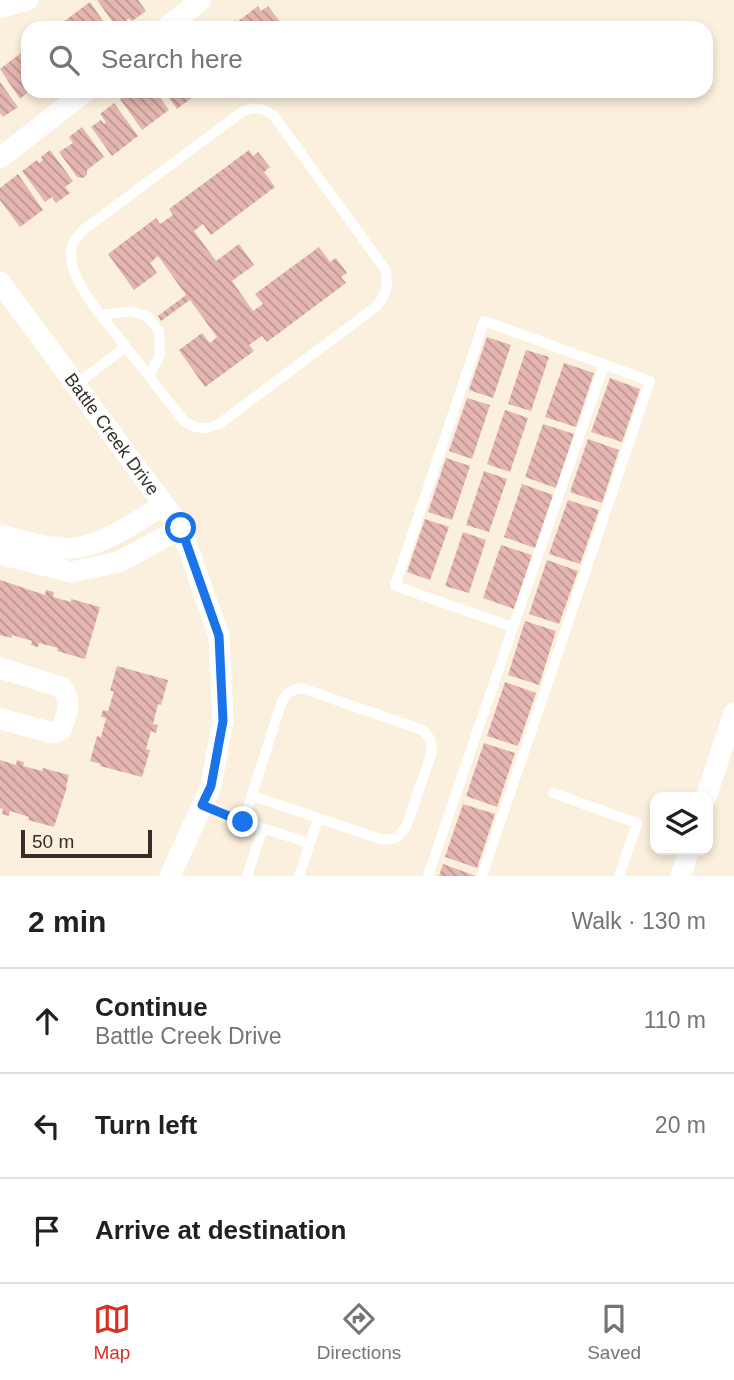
<!DOCTYPE html>
<html lang="en">
<head>
<meta charset="utf-8">
<style>
	:root { --surface:#fff; --page:#f2f2f2; --text:#202124; --muted:#757577; --line:#e0e0e0; --accent:#d93025 }
	body { margin:0; font-family:Helvetica,sans-serif; background:var(--page); color:var(--text) }
	.controls { position:absolute; right:21px; bottom:21px; display:grid; overflow:hidden; border-radius:14px; box-shadow:0 4px 10px #0003 }
	.controls button { width:63px; height:63px; display:grid; place-items:center; padding:0; border:0; border-bottom:2px solid var(--line); background:var(--surface); color:var(--text); font:35px sans-serif }
	.scale { position:absolute; left:21px; bottom:18px; width:131px; box-sizing:border-box; padding-left:7px; border:4px solid #343029; border-top:0; font-size:19px; line-height:24px; white-space:nowrap; color:#343029; -webkit-text-stroke:5px #fbf0dd; paint-order:stroke }
	.stop { position:absolute; width:21px; height:21px; margin:-16px; border:5px solid #1a73e8; border-radius:50%; background:#fff }
	.stop.end { background:#1a73e8; border-color:#fff; box-shadow:0 2px 7px #0008 }
	.list { margin:0; padding:0; list-style:none }
	h2 { display:flex; justify-content:space-between; align-items:center; height:91px; margin:0; padding:0 28px; font-size:30px }
	h2 small { font-size:23px; font-weight:400; color:var(--muted) }
	.list li { display:grid; grid-template-columns:46px 1fr auto; gap:21px; align-items:center; box-sizing:border-box; height:105px; padding:0 28px; border-top:2px solid var(--line) }
	.list b { display:block; font-size:26px; white-space:nowrap }
	.list p { margin:0; font-size:23px; white-space:nowrap; color:var(--muted) }
	.list em { font-size:23px; font-style:normal; color:var(--muted) }
	.icon { flex:none; width:38px; height:38px; fill:none; stroke:currentColor; stroke-width:2; stroke-linecap:round; stroke-linejoin:round }
	.map { position:relative; flex:none; width:734px; height:876px; overflow:hidden }
	.search { position:absolute; background:var(--surface); box-shadow:0 4px 10px #0003; left:21px; right:21px; top:21px; height:77px; display:flex; align-items:center; gap:18px; box-sizing:border-box; padding:0 24px; border-radius:21px; color:var(--muted); font-size:26px }
	.sheet { height:406px; background:var(--surface) }
	nav { display:flex; justify-content:space-around; align-items:center; box-sizing:border-box; height:98px; border-top:2px solid var(--line); background:var(--surface); font-size:19px; color:var(--muted) }
	nav a { display:grid; justify-items:center; gap:4px }
	nav .on { color:var(--accent) }
	.map>svg:first-child { display:block }
	.building { fill:url(#building-back-hatch) }
	.lines { fill:none; stroke-linecap:round; stroke-linejoin:round }
	.service { stroke:#fff; stroke-width:10 }
	.minor { stroke:#fff; stroke-width:21 }
	.route { stroke:#1a73e8; stroke-width:9 }
	.labels { text-anchor:middle; dominant-baseline:central; stroke-width:7; stroke-linejoin:round; paint-order:stroke }
	.street-label { font-size:18px; fill:#343029; stroke:#fbf0dd }
</style>
</head>
<body>
<div class="map">
<svg width="734" height="876" viewBox="0 0 734 876">
	<defs>
		<pattern id="building-back-hatch" width="6" height="6" patternUnits="userSpaceOnUse" patternTransform="scale(1.75)"><rect width="6" height="6" fill="#e5b5b1"/><path d="M-1 5l2 2M0 0l6 6M5-1l2 2" fill="none" stroke="#ba9490"/></pattern>
	</defs>
	<rect width="100%" height="100%" fill="#fbf0dd"/>
	<path class="building" d="M97 0H138L146 11 132 21 129 18 125 22 128 25 124 28H117Z
		M90 2 108 28H67L63 22Z
		M258 6 261 11 268 6 281 23 275 28 225 26 235 20 237 22Z
		M25 50 28 54V92L20 99 0 69Z
		M0 82 18 107 3 117 0 113Z
		M134 91H155L169 110 142 130 120 99 128 93 130 96 134 93 135 94Z
		M164 91H201L177 109Z
		M114 103 138 136 112 156 91 127 101 120 104 124 106 122 100 114Z
		M82 127 104 157 87 170V175L83 178 77 177 59 152 73 143 69 137Z
		M50 150 73 181 65 187 70 193 56 203 52 197 45 202 22 171 37 160 39 163 43 160 41 157Z
		M249 150 253 156 258 152 270 167 264 172 275 187 211 235 203 224 194 231 216 261 239 244 254 265 232 281 253 311 263 304 255 294 319 247 330 262 336 258 347 273 341 277 346 283 267 342 262 336 249 345 254 351 205 387 179 350 202 333 210 343 217 337 190 300 161 321 158 316 186 295 158 256 150 263 157 273 134 290 108 254 156 218 160 224 173 215 169 209Z
		M18 174 43 210 20 227 0 200V188Z
		M487 337 511 345 493 398 469 390Z
		M526 350 549 357 531 411 508 404Z
		M564 363 594 373 576 427 545 417Z
		M610 378 640 389 622 442 591 432Z
		M467 398 490 405 472 459 449 451Z
		M505 410 528 418 510 472 487 464Z
		M543 424 574 434 556 488 525 477Z
		M588 439 619 450 602 503 570 492Z
		M446 458 470 466 452 520 428 512Z
		M484 471 507 479 489 532 466 525Z
		M522 484 553 495 535 548 504 537Z
		M568 500 599 510 580 564 549 554Z
		M425 519 449 527 430 580 407 572Z
		M463 532 486 540 469 593 445 586Z
		M501 545 532 555 514 609 483 598Z
		M547 560 578 571 559 624 529 614Z
		M0 580 45 595 46 590 54 592 53 597 71 602V599L100 607 85 659 57 651 58 648 39 643 38 647 31 645 32 641 12 635V638L0 635Z
		M525 621 556 631 539 685 508 675Z
		M117 666 168 680 161 705 158 704 153 724 158 725 156 733 151 731 146 749 150 750 142 777 100 766 101 764 90 761 97 736 101 737 106 718 101 717 103 710 108 711 114 691H110Z
		M505 682 536 693 518 746 487 736Z
		M484 743 515 753 497 807 466 796Z
		M0 760 16 765 17 760 24 762 23 766 42 771 43 768 69 775 66 786 67 787 54 827 28 820 29 817 10 811 9 816 2 814 3 809 0 808Z
		M463 804 495 814 477 868 445 857Z
		M443 864 476 876H439Z"/>
	<g class="lines">
		<path class="service" d="M103 315 131 311 148 317 159 331 160 355 149 376
			M75 385 126 347 184 421C197 430 205 430 219 424L377 306C387 293 389 285 385 269L274 116C262 107 255 106 242 112L83 230C80 234 75 239 73 243 60 274 108 323 126 347
			M513 627 604 365
			M553 793 637 823 619 876
			M202 805 243 822 310 843 299 876
			M243 822 282 701 289 692 301 688 423 730 430 739 432 752 406 827 396 838 383 840 253 796
			M310 843 318 818
			M247 876 263 828
			M428 876 513 627 395 586 484 321 650 381 482 876"/>
		<g class="minor">
			<path d="M0 8 28 0"/>
			<path d="M166 28 201 0"/>
			<path d="M0 158 86 91"/>
			<path id="s1" d="M0 282 181 528 219 636 223 721 211 786 170 876"/>
			<path d="M0 535C25 541 54 552 80 547 109 542 138 520 163 506"/>
			<path d="M0 554 71 572 119 562 181 528"/>
			<path d="M0 668 61 687C73 702 67 714 61 730L53 733 0 719"/>
			<path d="M706 797 734 713"/>
			<path d="M681 876 689 850"/>
		</g>
	</g>
	<g class="lines">
		<path class="route" d="M181 528 219 636 223 721 211 786 202 805 243 822"/>
	</g>
	<g class="labels">
		<g class="street-label">
			<text stroke="none"><textPath href="#s1" startOffset="189">Battle Creek Drive</textPath></text>
		</g>
	</g>
</svg>
<div class="controls">
<button><svg class="icon" aria-label="layers" viewBox="0 0 24 24"><path d="M12 4l9 5-9 5-9-5zM3 14l9 5 9-5"/></svg></button>
</div>
<div class="scale">50 m</div>
<div class="stop" style="left:181px;top:528px"></div>
<div class="stop end" style="left:243px;top:822px"></div>
<div class="search"><svg class="icon" aria-label="search" viewBox="0 0 24 24"><circle cx="10" cy="10" r="6"/><path d="M15 15l6 6"/></svg>Search here</div>
</div>
<section class="sheet">
<h2>2 min<small>Walk · 130 m</small></h2>
<ul class="list">
<li><svg class="icon" aria-label="ahead" viewBox="0 0 24 24"><path d="M12 20V5M6 11l6-6 6 6"/></svg><div><b>Continue</b><p>Battle Creek Drive</p></div><em>110 m</em></li>
<li><svg class="icon" aria-label="left" viewBox="0 0 24 24"><path d="M17 20v-9H6M10 6l-5 5 5 5"/></svg><div><b>Turn left</b></div><em>20 m</em></li>
<li><svg class="icon" aria-label="arrive" viewBox="0 0 24 24"><path d="M6 21V4h12l-3 4 3 4H6"/></svg><div><b>Arrive at destination</b></div></li>
</ul>
</section>
<nav>
<a class="on"><svg class="icon" aria-label="map" viewBox="0 0 24 24"><path d="M3 6l6-2 6 2 6-2v14l-6 2-6-2-6 2zM9 4v14M15 6v14"/></svg>Map</a>
<a><svg class="icon" aria-label="directions" viewBox="0 0 24 24"><path d="M12 3l9 9-9 9-9-9zM9 14v-3h6M13 9l2 2-2 2"/></svg>Directions</a>
<a><svg class="icon" aria-label="saved" viewBox="0 0 24 24"><path d="M7 4h10v16l-5-4-5 4z"/></svg>Saved</a>
</nav>
</body>
</html>
